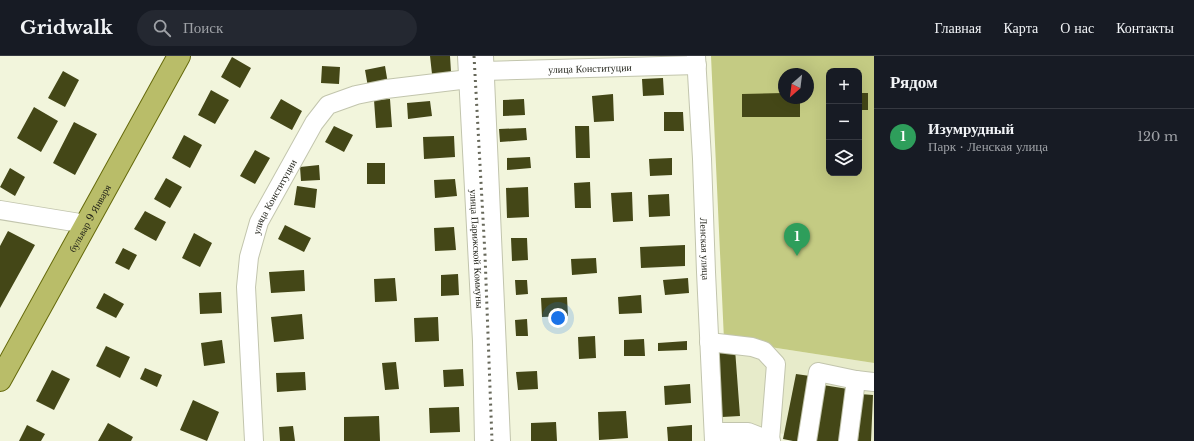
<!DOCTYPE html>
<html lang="ru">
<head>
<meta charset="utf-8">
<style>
	:root { --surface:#171b24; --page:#242831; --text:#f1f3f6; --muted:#9ea1a6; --line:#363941; --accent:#2563eb }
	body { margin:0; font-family:"Libre Baskerville",serif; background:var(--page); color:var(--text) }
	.controls { position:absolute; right:12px; top:12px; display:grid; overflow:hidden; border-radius:8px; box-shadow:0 4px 16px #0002 }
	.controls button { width:36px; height:36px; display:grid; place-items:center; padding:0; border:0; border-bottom:1px solid var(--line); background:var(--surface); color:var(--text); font:20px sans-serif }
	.compass { position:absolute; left:778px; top:12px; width:36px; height:36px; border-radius:50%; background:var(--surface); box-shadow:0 4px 16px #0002; rotate:208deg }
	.you { position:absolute; left:558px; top:262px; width:14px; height:14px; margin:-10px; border:3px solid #fff; border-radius:50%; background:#1a73e8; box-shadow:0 0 0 6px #1a73e833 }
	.badge { display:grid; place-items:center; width:26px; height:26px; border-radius:50%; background:var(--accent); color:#fff; font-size:13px; font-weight:700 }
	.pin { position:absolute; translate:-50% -33px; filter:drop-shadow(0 1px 2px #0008) }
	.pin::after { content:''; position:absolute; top:21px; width:14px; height:12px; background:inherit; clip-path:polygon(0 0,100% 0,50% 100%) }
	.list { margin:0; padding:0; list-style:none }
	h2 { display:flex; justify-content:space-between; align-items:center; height:52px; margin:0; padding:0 16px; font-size:17px }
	h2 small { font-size:13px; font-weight:400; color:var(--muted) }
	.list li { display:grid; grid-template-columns:26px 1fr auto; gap:12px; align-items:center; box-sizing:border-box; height:56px; padding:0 16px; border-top:1px solid var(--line) }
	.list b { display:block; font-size:15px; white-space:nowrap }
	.list p { margin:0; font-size:13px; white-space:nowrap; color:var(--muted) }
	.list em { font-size:13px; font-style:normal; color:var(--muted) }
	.icon { flex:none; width:22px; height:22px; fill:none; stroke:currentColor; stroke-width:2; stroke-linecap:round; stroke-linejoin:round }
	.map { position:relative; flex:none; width:874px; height:385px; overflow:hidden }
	header { display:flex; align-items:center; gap:24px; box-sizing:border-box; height:56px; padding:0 20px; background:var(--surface); border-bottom:1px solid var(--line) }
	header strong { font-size:19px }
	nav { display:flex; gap:22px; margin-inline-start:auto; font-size:14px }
	.search { width:280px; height:36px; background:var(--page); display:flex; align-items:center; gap:10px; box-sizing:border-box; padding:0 14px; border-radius:22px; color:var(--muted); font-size:15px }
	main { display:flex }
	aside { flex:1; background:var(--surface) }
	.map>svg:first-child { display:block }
	.built { fill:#e7ebca }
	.green { fill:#c4cb83; fill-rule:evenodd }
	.building { fill:#444717 }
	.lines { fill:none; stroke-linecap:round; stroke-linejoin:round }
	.minor-casing { stroke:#c2c5ad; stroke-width:20 }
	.major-casing { stroke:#65690b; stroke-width:24 }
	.minor { stroke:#fff; stroke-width:18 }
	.major { stroke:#b9bd69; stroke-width:22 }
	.rail { stroke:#666759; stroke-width:3; stroke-dasharray:2 4; stroke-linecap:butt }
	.labels { text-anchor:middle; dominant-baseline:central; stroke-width:4; stroke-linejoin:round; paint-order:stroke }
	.street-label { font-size:10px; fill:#1f2017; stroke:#fff }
</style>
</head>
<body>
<header>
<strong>Gridwalk</strong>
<div class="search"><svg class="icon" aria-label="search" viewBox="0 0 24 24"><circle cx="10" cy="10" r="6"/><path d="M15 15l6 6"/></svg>Поиск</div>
<nav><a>Главная</a><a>Карта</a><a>О нас</a><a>Контакты</a></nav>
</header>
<main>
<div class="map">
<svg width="874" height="385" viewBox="0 0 874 385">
	<rect width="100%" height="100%" fill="#f2f5dc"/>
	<path class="built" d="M724 284 874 307V385H800L761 369 755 380 722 372Z"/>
	<path class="green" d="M711 0H874V307L724 284ZM829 15H859V117H829ZM784 18H808V42H784Z"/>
	<path class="building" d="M430 0H450L451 16 432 18Z
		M232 1 251 12 240 32 221 21Z
		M322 10 340 11 339 28 321 27Z
		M385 10 388 28 368 31 365 14Z
		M63 15 79 24 65 51 48 42Z
		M663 22 664 39 643 40 642 23Z
		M211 34 229 44 215 68 198 59Z
		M784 37V42H800V61H742V38Z
		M826 37H829V54H826Z
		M859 37H868V54H859Z
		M613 38 614 65 594 66 592 40Z
		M281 43 302 55 292 74 270 62Z
		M390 43 392 71 376 72 374 44Z
		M524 43 525 59 503 60V44Z
		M430 45 432 60 408 63 407 47Z
		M34 51 58 65 41 96 17 82Z
		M664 56H683L684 75H664Z
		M74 66 97 78 75 119 53 107Z
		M334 70 353 79 344 96 325 86Z
		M575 70H589L590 102H576Z
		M526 72 527 84 500 86 499 73Z
		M184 79 202 89 190 112 172 102Z
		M454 80 455 101 424 103 423 81Z
		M255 94 270 102 255 128 240 120Z
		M530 101 531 112 507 114V102Z
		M672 102V119L650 120 649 103Z
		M367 107H385V128H367Z
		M319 109 320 124 301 125 300 111Z
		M10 112 25 121 15 140 0 131Z
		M166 122 182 131 170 152 154 143Z
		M455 123 457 140 435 142 434 124Z
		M590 126 591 152H575L574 127Z
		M297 130 317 133 315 152 294 149Z
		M528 131 529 161 507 162 506 132Z
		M632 136 633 165 613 166 611 137Z
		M669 138 670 160 649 161 648 139Z
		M145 155 166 166 156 185 134 173Z
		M285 169 311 182 304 196 278 183Z
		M454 171 456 194 435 195 434 172Z
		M8 175 35 189 0 252V190Z
		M194 177 212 187 200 211 182 202Z
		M511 182H527L528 204 512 205Z
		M685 189V210L641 212 640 191Z
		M123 192 137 199 129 214 115 207Z
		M596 202 597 217 572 219 571 203Z
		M304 214 305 235 271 237 269 216Z
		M458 218 459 239 441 240V219Z
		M395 222 397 245 375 246 374 223Z
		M688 222 689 237 665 239 663 224Z
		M515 224H527L528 238 516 239Z
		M221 236 222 257 200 258 199 237Z
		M104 237 124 248 116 262 96 252Z
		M641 239 642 257 619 258 618 241Z
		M567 241 568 260 542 261 541 242Z
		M302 258 304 283 274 286 271 261Z
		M438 261 439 285 415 286 414 262Z
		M527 263 528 280H516L515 264Z
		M595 280 596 302 579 303 578 281Z
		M644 283 645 300H624V284Z
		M222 284 225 307 204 310 201 287Z
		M687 285V294L658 295V287Z
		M106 290 130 301 120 322 96 310Z
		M735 293 740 360 722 361 716 295Z
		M396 306 399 333 385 334 382 307Z
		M145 312 162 319 157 331 140 323Z
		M463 313 464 330 444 331 443 314Z
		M52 314 70 323 54 354 36 345Z
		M537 315 538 333 518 334 516 316Z
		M305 316 306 334 277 336 276 317Z
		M796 318 810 320 798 385H793L783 383Z
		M690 328 691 347 665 349 664 330Z
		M823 329 848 333 841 385H814Z
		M860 338 873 339 871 385H858Z
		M193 344 219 356 207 385 180 374Z
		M459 351 460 376 430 377 429 352Z
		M626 355 628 382 599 384 598 356Z
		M379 360 380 385H344V361Z
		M556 366 557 385H531V367Z
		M108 367 133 381 131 385H98Z
		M27 369 45 378 41 385H19Z
		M692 369V385H668L667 371Z
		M293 370 295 385H280L279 371Z"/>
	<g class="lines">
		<g class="minor-casing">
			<g id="minor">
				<path id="s1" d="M467 0 482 285 484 385"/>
				<path d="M484 0 501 385"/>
				<path id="s2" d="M696 0 702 103 706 216 714 385"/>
				<path id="s3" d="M484 15 697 9"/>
				<path d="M0 154 86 168"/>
				<path d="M709 286 752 291 764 295 776 308 770 384"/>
				<path d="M714 376H748L771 385"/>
				<path id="s4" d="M254 385 246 231 249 201 259 166 314 67 328 49 356 39 386 33 469 23"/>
				<path d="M807 385 818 316 856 324 874 326"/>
				<path d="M848 385 856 324"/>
			</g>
		</g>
		<g class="major-casing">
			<g id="major">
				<path id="s5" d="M0 324 179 0"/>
			</g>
		</g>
		<use href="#minor" class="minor"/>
		<use href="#major" class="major"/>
		<path class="rail" d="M474 0 485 199 492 385"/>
	</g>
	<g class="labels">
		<g class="street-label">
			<text stroke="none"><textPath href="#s3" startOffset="106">улица Конституции</textPath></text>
			<text stroke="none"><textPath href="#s4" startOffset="250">улица Конституции</textPath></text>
			<text stroke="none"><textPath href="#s5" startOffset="185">бульвар 9 Января</textPath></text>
			<text stroke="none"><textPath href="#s1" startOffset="193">улица Парижской Коммуны</textPath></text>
			<text stroke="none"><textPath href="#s2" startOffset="193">Ленская улица</textPath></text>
		</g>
	</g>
</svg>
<div class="controls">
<button>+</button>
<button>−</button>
<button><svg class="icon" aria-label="layers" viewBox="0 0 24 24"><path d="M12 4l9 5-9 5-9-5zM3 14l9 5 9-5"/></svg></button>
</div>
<svg class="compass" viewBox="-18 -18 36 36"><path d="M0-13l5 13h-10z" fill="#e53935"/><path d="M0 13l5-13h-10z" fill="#9ea1a6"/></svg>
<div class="you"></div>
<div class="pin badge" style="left:797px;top:200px;background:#2e9e5b">1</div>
</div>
<aside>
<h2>Рядом<small></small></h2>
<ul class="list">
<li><span class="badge" style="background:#2e9e5b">1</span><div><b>Изумрудный</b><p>Парк · Ленская улица</p></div><em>120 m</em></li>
</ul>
</aside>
</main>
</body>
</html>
